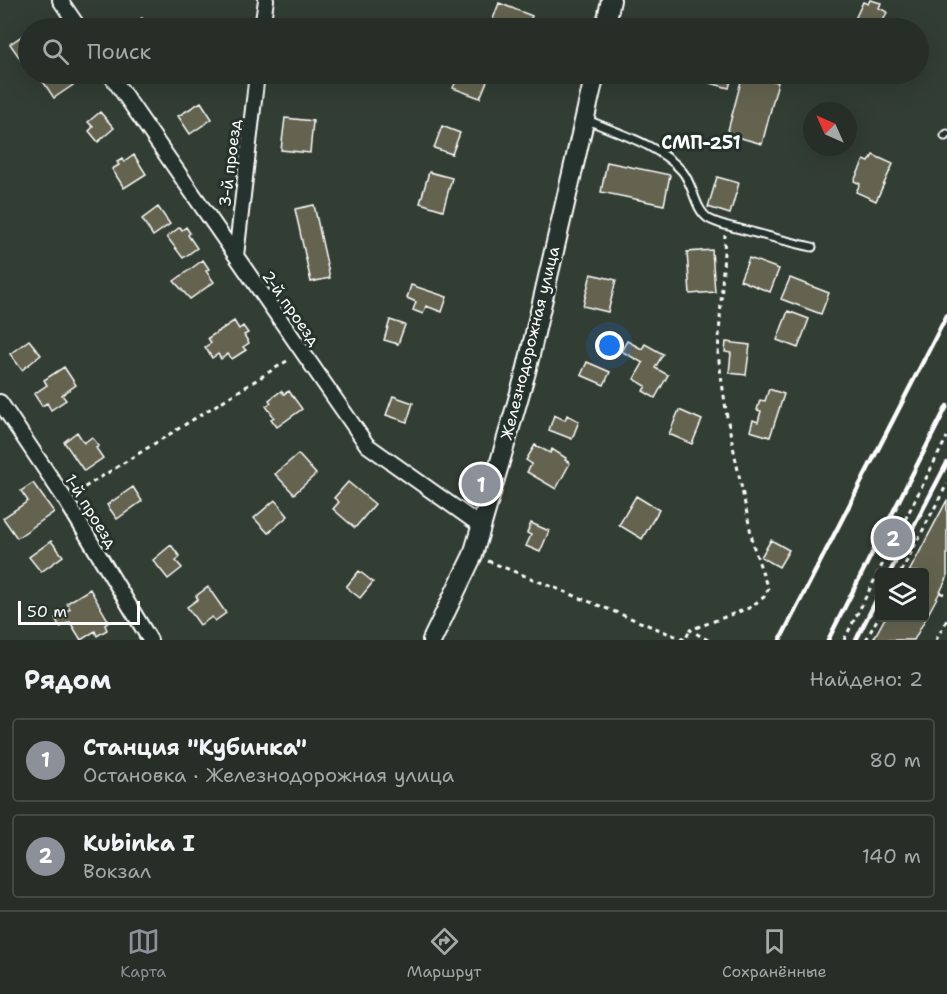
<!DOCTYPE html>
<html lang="ru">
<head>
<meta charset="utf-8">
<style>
	:root { --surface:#262e27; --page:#323a33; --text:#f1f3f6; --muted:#a4a8a7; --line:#424a44; --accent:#8c9099 }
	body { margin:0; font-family:"Shantell Sans",sans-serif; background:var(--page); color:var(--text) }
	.controls { position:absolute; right:18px; bottom:18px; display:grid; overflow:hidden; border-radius:6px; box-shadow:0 6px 24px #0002 }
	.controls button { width:54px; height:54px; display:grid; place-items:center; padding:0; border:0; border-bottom:2px solid var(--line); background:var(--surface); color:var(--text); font:30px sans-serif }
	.compass { position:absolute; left:803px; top:102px; width:54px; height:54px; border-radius:50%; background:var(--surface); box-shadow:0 6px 24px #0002; rotate:315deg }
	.scale { position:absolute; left:18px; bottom:15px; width:122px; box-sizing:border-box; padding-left:6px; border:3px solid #fff; border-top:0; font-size:16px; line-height:21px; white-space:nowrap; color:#fff; -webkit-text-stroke:4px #26332d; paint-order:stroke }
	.you { position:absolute; left:610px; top:346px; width:21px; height:21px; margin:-15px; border:4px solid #fff; border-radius:50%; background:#1a73e8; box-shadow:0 0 0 9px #1a73e833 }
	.badge { display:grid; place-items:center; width:39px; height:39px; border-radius:50%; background:var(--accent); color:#fff; font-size:20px; font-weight:700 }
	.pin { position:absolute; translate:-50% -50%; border:3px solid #fff; box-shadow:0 2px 6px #0006 }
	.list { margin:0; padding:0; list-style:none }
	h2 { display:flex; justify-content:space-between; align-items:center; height:78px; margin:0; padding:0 24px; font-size:26px }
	h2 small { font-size:20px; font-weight:400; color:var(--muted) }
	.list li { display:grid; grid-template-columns:39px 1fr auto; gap:18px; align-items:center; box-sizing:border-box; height:84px; margin:0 12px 12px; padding:0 12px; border:2px solid var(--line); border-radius:6px }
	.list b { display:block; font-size:22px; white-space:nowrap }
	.list p { margin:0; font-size:20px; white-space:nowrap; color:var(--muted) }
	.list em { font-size:20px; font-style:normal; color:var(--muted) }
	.icon { flex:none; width:33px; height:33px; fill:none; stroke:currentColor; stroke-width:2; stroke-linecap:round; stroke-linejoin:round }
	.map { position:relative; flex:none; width:947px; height:640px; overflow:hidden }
	.search { position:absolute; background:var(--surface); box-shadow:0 6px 24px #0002; left:18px; right:18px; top:18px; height:66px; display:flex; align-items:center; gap:15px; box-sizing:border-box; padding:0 21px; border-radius:33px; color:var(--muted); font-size:22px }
	.sheet { height:270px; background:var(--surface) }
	nav { display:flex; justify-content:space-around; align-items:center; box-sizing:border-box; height:84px; border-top:2px solid var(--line); background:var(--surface); font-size:16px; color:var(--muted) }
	nav a { display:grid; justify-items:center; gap:3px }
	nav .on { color:var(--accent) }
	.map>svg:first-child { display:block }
	.building { fill:#64634f; stroke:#fff; stroke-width:1.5 }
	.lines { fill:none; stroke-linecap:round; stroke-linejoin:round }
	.lane-casing { stroke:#fff; stroke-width:11 }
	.street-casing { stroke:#fff; stroke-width:18 }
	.secondary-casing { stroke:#fff; stroke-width:22 }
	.path { stroke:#fff; stroke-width:3; stroke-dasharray:4.5 4.5; stroke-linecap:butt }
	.lane { stroke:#26332d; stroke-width:7 }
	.street { stroke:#26332d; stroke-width:14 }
	.secondary { stroke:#26332d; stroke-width:18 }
	.rail { stroke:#fff; stroke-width:4.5 }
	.labels { text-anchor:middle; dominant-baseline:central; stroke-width:6; stroke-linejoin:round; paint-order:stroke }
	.street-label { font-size:16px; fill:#fff; stroke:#26332d }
	.neighbourhood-label { font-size:18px; font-weight:bold; fill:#fff; stroke:#26332d }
</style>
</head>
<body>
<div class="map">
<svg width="947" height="640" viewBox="0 0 947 640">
	<rect width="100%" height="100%" fill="#323d34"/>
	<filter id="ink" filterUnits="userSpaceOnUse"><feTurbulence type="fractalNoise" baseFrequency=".0167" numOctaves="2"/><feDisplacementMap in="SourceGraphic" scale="12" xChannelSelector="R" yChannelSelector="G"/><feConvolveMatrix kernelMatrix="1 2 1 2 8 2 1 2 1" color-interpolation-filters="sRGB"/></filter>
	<g filter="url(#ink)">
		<path class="building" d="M870 0 881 3 879 8 887 12 880 28 855 19 863 2 868 4Z
			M499 3 532 16 527 28 490 27Z
			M142 18 149 28H125Z
			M28 32V57L22 61 10 44Z
			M52 74H70L76 83 54 98 42 80Z
			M459 74H474L488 79 480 98 453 88Z
			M701 74H733L729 88 699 80Z
			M743 74 778 82 762 144 727 134Z
			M201 102 212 119 190 134 178 116Z
			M100 112 114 128 98 142 89 131 93 127 88 122Z
			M285 118 313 121 310 153 281 150Z
			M442 126 460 133 452 154 434 148Z
			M134 155 146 174 124 188 112 169 119 165 117 162 122 159 124 162Z
			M873 155 893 164 876 201 856 192 860 184 854 181 864 160 869 162Z
			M607 162 670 175 664 205 601 192Z
			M429 172 452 178 443 210 420 203Z
			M717 177 739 183 730 214 708 207Z
			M314 205 330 278 311 282 295 209Z
			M158 207 170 224 153 236 142 219Z
			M180 227 182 230 186 227 190 233 188 235 197 248 183 258 167 237Z
			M712 250 715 292 690 294 687 252Z
			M749 258 779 269 770 292 740 280Z
			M203 260 209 269 206 271 214 282 190 299 174 281Z
			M591 274 616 280 608 312 583 306Z
			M790 278 829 293 821 314 781 299Z
			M411 285 447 297 442 312 426 306 423 314 413 310 416 302 407 298Z
			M788 311 809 319 798 348 777 340Z
			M390 320 405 325 398 344 384 340Z
			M234 321 239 329 243 326 248 333 244 335 249 343 243 347 246 350 232 359 228 354 221 359 218 354 212 358 205 347 211 343 208 338Z
			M29 340 41 355 22 370 10 354Z
			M627 341 642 349 645 344 663 354 655 368 668 375 655 398 643 391 646 386 634 379 643 363 621 351Z
			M726 342 750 345 746 375 729 373 731 353 725 352Z
			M587 362 610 372 604 385 581 375Z
			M64 367 76 385 62 395 66 400 51 410 47 403 42 406 34 394 47 385 44 380Z
			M769 389 784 394 770 437 750 431 753 420 758 422 761 411 757 410 760 400 765 401Z
			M281 391 284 394 289 391 302 409 277 427 271 419 274 417 266 406 271 403 269 400Z
			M393 396 413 403 407 422 386 415Z
			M679 410 702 420 692 444 669 434Z
			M554 415 565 420 567 415 579 421 572 439 549 430Z
			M77 432 84 443 92 437 99 446 96 448 103 458 84 471 64 442Z
			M535 445 550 453 552 449 566 458 565 460 570 463 556 489 527 472 532 464 526 460Z
			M298 454 316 474 294 494 275 474Z
			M348 482 375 504 355 528 333 509 339 502 334 498Z
			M33 483 54 512 17 538 3 518 28 501 21 491Z
			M133 487 142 501 117 519 107 505Z
			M636 496 659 510 642 539 619 525Z
			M275 500 288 516 268 533 254 518Z
			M947 500V578L940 592 914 640H873L885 618H924V572H909Z
			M531 523 549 531 540 552 526 546 531 535 527 533Z
			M771 540 789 550 779 567 761 557Z
			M51 541 63 556 41 572 29 557Z
			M171 545 180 557 176 561 182 568 168 579 153 560Z
			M359 571 373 582 360 598 346 587Z
			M208 587 226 613 215 621 212 617 200 625 187 607 198 599 196 596Z
			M90 589 109 622 105 625 107 630 97 636 95 631 81 640 70 622 60 627 55 618 70 609 67 603Z"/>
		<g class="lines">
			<g class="lane-casing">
				<path id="lane" d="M585 119C617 133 658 144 682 171 694 185 694 209 709 219 720 225 733 227 744 230 767 236 789 242 812 247
					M945 136 947 134"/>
			</g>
			<g class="street-casing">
				<path id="street" d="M60 0 79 28
					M262 28 266 0
					M110 74 367 445 481 526
					M236 256 257 74
					M0 402 65 499 150 640"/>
			</g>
			<g class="secondary-casing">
				<path id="secondary" d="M605 28 611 0
					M432 640 473 555 526 372 595 74"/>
			</g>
			<path class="path" d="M77 492 290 359
				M488 561 685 640 690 630
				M901 572 947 484
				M940 592 947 596
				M708 640 690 630 749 608 764 597 768 589 754 548 727 417 718 354 725 235
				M844 640 947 437
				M866 640 880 614
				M936 640 947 620"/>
			<use href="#lane" class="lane"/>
			<use href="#street" class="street"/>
			<use href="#secondary" class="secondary"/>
			<path class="rail" d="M890 572 947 463
				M780 640 947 315
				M828 640 947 406
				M856 640 880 593"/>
		</g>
	</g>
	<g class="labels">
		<g class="street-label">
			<text transform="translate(230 163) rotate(-83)">3-й проезд</text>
			<text transform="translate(291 308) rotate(55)">2-й проезд</text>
			<text transform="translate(530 343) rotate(-76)">Железнодорожная улица</text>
			<text transform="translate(91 511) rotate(58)">1-й проезд</text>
		</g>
		<g class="neighbourhood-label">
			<text x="701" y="143">СМП-251</text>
		</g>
	</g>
</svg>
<div class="controls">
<button><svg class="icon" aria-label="layers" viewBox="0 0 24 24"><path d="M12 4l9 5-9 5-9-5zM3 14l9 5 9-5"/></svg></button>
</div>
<svg class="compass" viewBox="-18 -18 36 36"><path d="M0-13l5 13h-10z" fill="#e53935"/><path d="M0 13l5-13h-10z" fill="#a4a8a7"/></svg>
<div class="scale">50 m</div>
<div class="you"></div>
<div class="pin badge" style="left:481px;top:484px">1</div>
<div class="pin badge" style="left:893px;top:538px">2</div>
<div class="search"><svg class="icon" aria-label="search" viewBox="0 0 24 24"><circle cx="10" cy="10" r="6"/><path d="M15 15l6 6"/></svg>Поиск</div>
</div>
<section class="sheet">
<h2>Рядом<small>Найдено: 2</small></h2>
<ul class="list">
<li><span class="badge">1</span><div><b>Станция &quot;Кубинка&quot;</b><p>Остановка · Железнодорожная улица</p></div><em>80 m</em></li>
<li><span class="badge">2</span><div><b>Kubinka I</b><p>Вокзал</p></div><em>140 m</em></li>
</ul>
</section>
<nav>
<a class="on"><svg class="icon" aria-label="map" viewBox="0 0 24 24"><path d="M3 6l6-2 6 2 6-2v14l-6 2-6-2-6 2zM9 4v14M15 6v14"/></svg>Карта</a>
<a><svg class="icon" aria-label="directions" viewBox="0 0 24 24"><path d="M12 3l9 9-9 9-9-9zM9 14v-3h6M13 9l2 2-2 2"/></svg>Маршрут</a>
<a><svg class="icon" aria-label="saved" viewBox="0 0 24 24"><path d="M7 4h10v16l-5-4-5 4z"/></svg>Сохранённые</a>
</nav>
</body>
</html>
